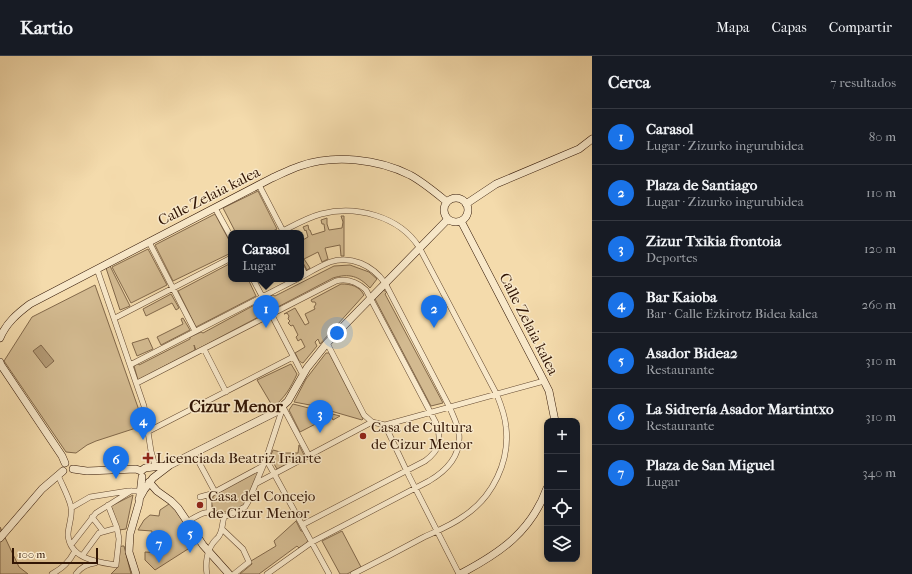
<!DOCTYPE html>
<html lang="es">
<head>
<meta charset="utf-8">
<style>
	:root { --surface:#171b24; --page:#20242c; --text:#f1f3f6; --muted:#9ea1a6; --line:#363941; --accent:#1a73e8 }
	body { margin:0; font-family:"IM FELL French Canon",serif; background:var(--page); color:var(--text) }
	.controls { position:absolute; right:12px; bottom:12px; display:grid; overflow:hidden; border-radius:8px; box-shadow:0 2px 6px #0003 }
	.controls button { width:36px; height:36px; display:grid; place-items:center; padding:0; border:0; border-bottom:1px solid var(--line); background:var(--surface); color:var(--text); font:20px sans-serif }
	.scale { position:absolute; left:12px; bottom:10px; width:86px; box-sizing:border-box; padding-left:4px; border:2px solid #321605; border-top:0; font-size:11px; line-height:14px; white-space:nowrap; color:#321605; -webkit-text-stroke:3px #f8e8c9; paint-order:stroke }
	.you { position:absolute; left:337px; top:277px; width:14px; height:14px; margin:-10px; border:3px solid #fff; border-radius:50%; background:#1a73e8; box-shadow:0 0 0 6px #1a73e833 }
	.badge { display:grid; place-items:center; width:26px; height:26px; border-radius:50%; background:var(--accent); color:#fff; font-size:13px; font-weight:700 }
	.pin { position:absolute; translate:-50% -33px; filter:drop-shadow(0 1px 2px #0008) }
	.pin::after { content:''; position:absolute; top:21px; width:14px; height:12px; background:inherit; clip-path:polygon(0 0,100% 0,50% 100%) }
	.popup { position:absolute; left:228px; top:174px; width:76px; height:52px; box-sizing:border-box; display:grid; place-content:center; border-radius:8px; background:var(--surface); filter:drop-shadow(0 1px 3px #0005); font-size:13px; white-space:nowrap; color:var(--muted) }
	.popup b { font-size:15px; color:var(--text) }
	.popup::after { content:''; position:absolute; left:50%; top:100%; margin-left:-8px; border:8px solid transparent; border-top-color:var(--surface) }
	.list { margin:0; padding:0; list-style:none }
	h2 { display:flex; justify-content:space-between; align-items:center; height:52px; margin:0; padding:0 16px; font-size:17px }
	h2 small { font-size:13px; font-weight:400; color:var(--muted) }
	.list li { display:grid; grid-template-columns:26px 1fr auto; gap:12px; align-items:center; box-sizing:border-box; height:56px; padding:0 16px; border-top:1px solid var(--line) }
	.list b { display:block; font-size:15px; white-space:nowrap }
	.list p { margin:0; font-size:13px; white-space:nowrap; color:var(--muted) }
	.list em { font-size:13px; font-style:normal; color:var(--muted) }
	.icon { flex:none; width:22px; height:22px; fill:none; stroke:currentColor; stroke-width:2; stroke-linecap:round; stroke-linejoin:round }
	.map { position:relative; flex:none; width:592px; height:518px; overflow:hidden }
	header { display:flex; align-items:center; gap:24px; box-sizing:border-box; height:56px; padding:0 20px; background:var(--surface); border-bottom:1px solid var(--line) }
	header strong { font-size:19px }
	nav { display:flex; gap:22px; margin-inline-start:auto; font-size:14px }
	main { display:flex }
	aside { flex:1; background:var(--surface) }
	.map>svg:first-child { display:block }
	.green { fill:#d3ba90; stroke:#82684a }
	.water { fill:#b29873; stroke:#7f6447 }
	.lines { fill:none; stroke-linecap:round; stroke-linejoin:round }
	.street-casing { stroke:#62472f; stroke-width:6 }
	.secondary-casing { stroke:#321605; stroke-width:8 }
	.street { stroke:#f8e8c9; stroke-width:5 }
	.secondary { stroke:#f8e8c9; stroke-width:7 }
	.poi-dot { fill:#8f2418; stroke:#f8e8c9; stroke-width:1.5 }
	.labels { text-anchor:middle; dominant-baseline:central; stroke-width:3; stroke-linejoin:round; paint-order:stroke }
	.street-label { font-size:15px; fill:#321605; stroke:#f8e8c9 }
	.poi-label { font-size:15px; fill:#321605; stroke:#f8e8c9; text-anchor:start }
	.quarter-label { font-size:17px; font-weight:bold; fill:#321605; stroke:#f8e8c9 }
</style>
</head>
<body>
<header>
<strong>Kartio</strong>
<nav><a>Mapa</a><a>Capas</a><a>Compartir</a></nav>
</header>
<main>
<div class="map">
<svg width="592" height="518" viewBox="0 0 592 518">
	<rect width="100%" height="100%" fill="#f4dbac"/>
	<filter id="stains"><feTurbulence type="fractalNoise" baseFrequency=".005" numOctaves="4"/><feColorMatrix values="0 0 0 0 .2 0 0 0 0 .09 0 0 0 0 .02 0 0 0 .5 -.17"/></filter>
	<radialGradient id="worn" r=".72"><stop offset=".6" stop-color="#630" stop-opacity="0"/><stop offset="1" stop-color="#630" stop-opacity=".3"/></radialGradient>
	<path class="green" d="M258 135 277 173 269 177H236L223 152Z
		M215 158 231 188V197L173 225 155 189Z
		M341 160H344V200H341L340 189 325 192 328 203 322 206 318 196 304 203 310 212 307 214 301 203V185L308 181 306 174 305 175 303 171 308 169 309 174H310L312 179 325 175 324 168H322L321 164 327 162V168L329 174 342 172 343 166Z
		M148 193 167 229 131 247 112 211Z
		M231 207V223H248L256 240 196 271 178 235Z
		M350 209 369 216 377 223 370 232C359 220 349 217 333 222L272 254 265 242 273 239 275 240 334 210Z
		M110 210 130 250 120 254 106 212Z
		M341 228C351 228 359 230 364 239L320 288 318 283 315 286 317 290 303 307C298 306 298 301 295 297L305 291 301 283 298 285 296 281 298 279 293 269 291 270 288 267 290 265 288 263 289 260 287 257 284 258 295 252 305 269 309 267 305 258 315 253 314 251 316 248 315 246H312L311 244Z
		M95 229 141 360 133 368 136 372 96 385 87 389 76 397 66 396 4 305 32 261Z
		M383 234 387 236 385 238 443 347 431 350 375 243Z
		M171 238 179 252 176 254 172 247 146 260 143 253Z
		M260 246 266 257 196 294 194 289 195 294 138 324 134 310 138 307 139 309 190 283V281L201 276 203 277Z
		M183 262 190 274 161 289 157 281 183 268 181 263Z
		M148 282 153 293 137 300 132 287Z
		M326 297H329L363 363 362 364 310 349 294 346 306 323Z
		M291 308 297 318C291 331 285 342 273 351L257 324Z
		M293 348 340 360 333 364 331 360 300 376 289 354Z
		M299 389 304 399 277 413 270 401 273 394 284 397H298Z
		M257 415 258 417C254 426 251 441 244 448 233 459 204 461 214 439Z
		M133 439 126 473 119 474 111 450Z
		M169 448 180 459 199 486 155 514 145 504V496L161 497V493L149 492V487L151 486 152 475 138 474 144 464 150 459 159 460 160 454Z
		M296 465 301 475H303L308 484 306 488 299 492 297 490 259 518H240L252 508 251 505 276 490 274 485Z
		M0 471 19 511 28 518H0Z
		M342 475 361 511 347 518H340L322 485Z
		M122 490H124L131 518H111L117 512 120 491Z"/>
	<path class="water" d="M41 289 54 305 46 312 33 295Z"/>
	<g class="lines">
		<g class="street-casing">
			<path id="street" d="M259 129 284 177
				M215 152 231 181
				M279 177C293 170 306 162 321 158 356 149 399 160 419 191L497 339C501 349 505 359 506 371 510 405 493 441 464 460 452 469 437 475 424 481 400 494 377 506 353 518
				M149 186 195 275
				M301 210 305 218
				M97 213 144 350 151 395 155 410
				M253 223 303 319
				M117 261 231 202
				M327 287 364 359 372 366 385 369 544 325
				M204 293 226 336
				M130 309 297 223
				M137 327 336 225C348 222 357 226 366 234L436 367C442 384 440 394 425 405L302 469
				M283 351 309 400
				M385 369 409 420 459 518
				M149 375 293 301
				M194 397 215 436
				M266 403 329 518
				M58 419C62 429 69 441 71 451 73 460 68 470 68 479 70 503 97 506 116 509L119 483 117 472 108 449
				M257 427 372 366
				M200 441 211 438
				M71 452 90 441 128 435H141
				M209 456V442L211 438 263 410
				M92 461 103 475
				M224 461 245 451 248 446 266 403 283 351
				M187 466C203 456 206 453 224 461
				M222 473 243 493 249 506 234 518
				M71 489 96 457 131 435
				M82 500 99 477 117 472
				M52 518C63 512 69 506 75 495
				M76 518C81 511 87 508 95 507
				M207 518C205 508 207 495 213 487 215 484 218 482 219 480 223 474 222 467 224 461
				M267 518 312 486 429 425C446 415 461 400 459 378 458 369 453 360 450 352L385 227C372 209 351 199 330 206 320 210 310 216 301 221"/>
		</g>
		<g class="secondary-casing">
			<path id="secondary" d="M444 154a12 12 0 1 1 24 0a12 12 0 1 1-24 0Z
				M466 148 496 128 579 93 592 83
				M461 165 544 325 549 335 555 365
				M0 282C6 267 18 257 30 248L272 122C281 118 291 113 300 110 335 98 378 103 410 119 423 126 436 137 447 146
				M0 306 1 309 62 400 65 407
				M73 413 87 415 136 413 141 415
				M141 415 145 412 169 409
				M149 426 157 435 171 445 178 452 203 489 229 518
				M139 443 144 434 153 422 170 409 276 356 288 345 307 312 327 287 448 163
				M0 482 42 433 63 415
				M136 518 129 496 130 478 139 447 142 421
				M460 518C500 497 531 476 547 432"/>
		</g>
		<use href="#street" class="street"/>
		<use href="#secondary" class="secondary"/>
	</g>
	<g class="poi-dot">
		<circle cx="363" cy="380" r="4"/>
		<path d="M146 396h4v4h4v4h-4v4h-4v-4h-4v-4h4z"/>
		<circle cx="200" cy="449" r="4"/>
	</g>
	<g class="labels">
		<g class="street-label">
			<text transform="translate(209 140) rotate(-27)">Calle Zelaia kalea</text>
			<text transform="translate(529 268) rotate(63)">Calle Zelaia kalea</text>
		</g>
		<g class="poi-label">
			<text x="371" y="371">Casa de Cultura<tspan x="371" dy="17">de Cizur Menor</tspan></text>
			<text x="156" y="402">Licenciada Beatriz Iriarte</text>
			<text x="208" y="440">Casa del Concejo<tspan x="208" dy="17">de Cizur Menor</tspan></text>
		</g>
		<g class="quarter-label">
			<text x="236" y="350">Cizur Menor</text>
		</g>
	</g>
	<rect width="100%" height="100%" filter="url(#stains)"/>
	<rect width="100%" height="100%" fill="url(#worn)"/>
</svg>
<div class="controls">
<button>+</button>
<button>−</button>
<button><svg class="icon" aria-label="locate" viewBox="0 0 24 24"><circle cx="12" cy="12" r="6"/><path d="M12 2v4M12 18v4M2 12h4M18 12h4"/></svg></button>
<button><svg class="icon" aria-label="layers" viewBox="0 0 24 24"><path d="M12 4l9 5-9 5-9-5zM3 14l9 5 9-5"/></svg></button>
</div>
<div class="scale">100 m</div>
<div class="you"></div>
<div class="pin badge" style="left:266px;top:272px">1</div>
<div class="popup"><b>Carasol</b>Lugar</div>
<div class="pin badge" style="left:434px;top:272px">2</div>
<div class="pin badge" style="left:320px;top:377px">3</div>
<div class="pin badge" style="left:143px;top:384px">4</div>
<div class="pin badge" style="left:190px;top:497px">5</div>
<div class="pin badge" style="left:116px;top:423px">6</div>
<div class="pin badge" style="left:159px;top:507px">7</div>
</div>
<aside>
<h2>Cerca<small>7 resultados</small></h2>
<ul class="list">
<li><span class="badge">1</span><div><b>Carasol</b><p>Lugar · Zizurko ingurubidea</p></div><em>80 m</em></li>
<li><span class="badge">2</span><div><b>Plaza de Santiago</b><p>Lugar · Zizurko ingurubidea</p></div><em>110 m</em></li>
<li><span class="badge">3</span><div><b>Zizur Txikia frontoia</b><p>Deportes</p></div><em>120 m</em></li>
<li><span class="badge">4</span><div><b>Bar Kaioba</b><p>Bar · Calle Ezkirotz Bidea kalea</p></div><em>260 m</em></li>
<li><span class="badge">5</span><div><b>Asador Bidea2</b><p>Restaurante</p></div><em>310 m</em></li>
<li><span class="badge">6</span><div><b>La Sidrería Asador Martintxo</b><p>Restaurante</p></div><em>310 m</em></li>
<li><span class="badge">7</span><div><b>Plaza de San Miguel</b><p>Lugar</p></div><em>340 m</em></li>
</ul>
</aside>
</main>
</body>
</html>
